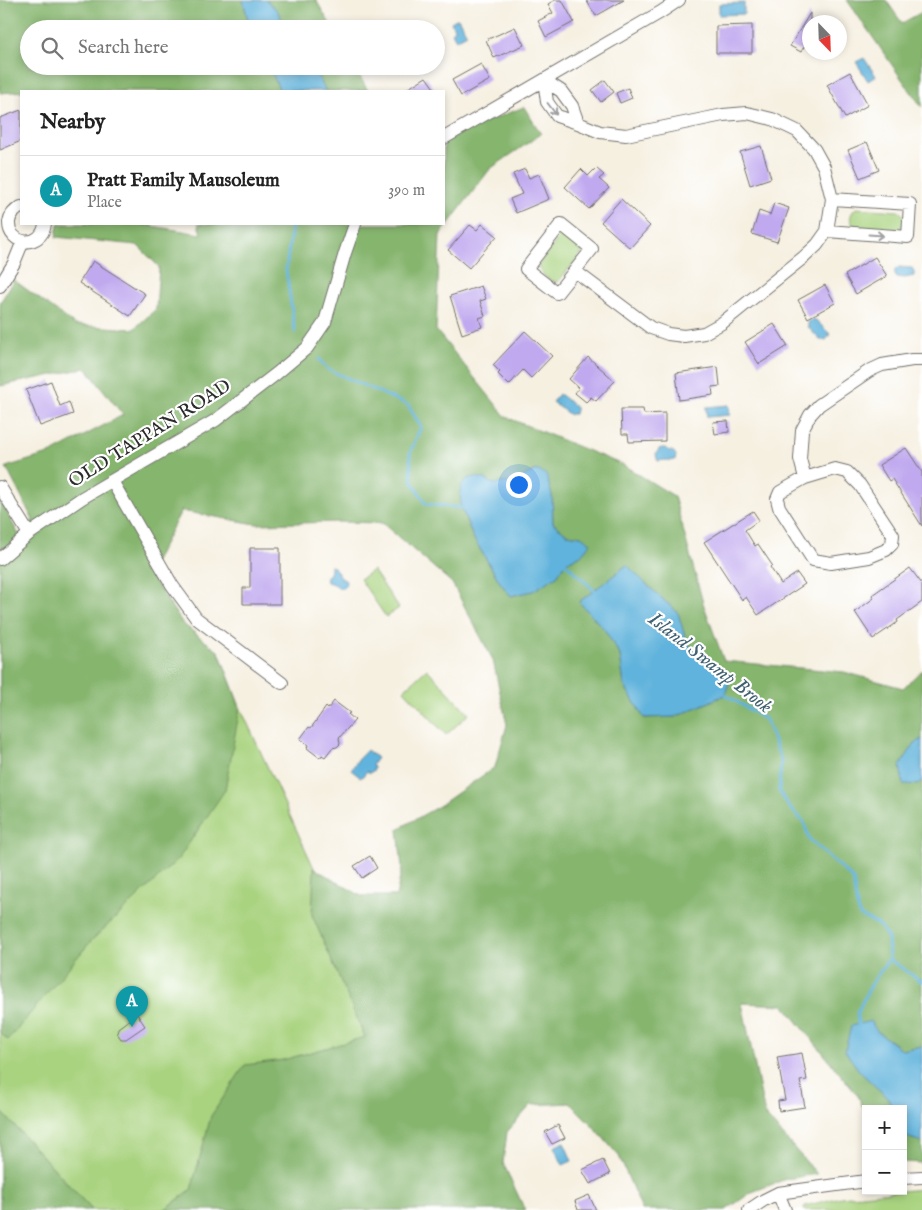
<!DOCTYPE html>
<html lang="en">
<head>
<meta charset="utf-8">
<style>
	:root { --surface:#fff; --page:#f6f6f6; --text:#222; --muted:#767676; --line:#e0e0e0; --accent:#0b8043 }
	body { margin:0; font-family:"IM FELL English",serif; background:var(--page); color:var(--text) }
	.controls { position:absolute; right:15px; bottom:15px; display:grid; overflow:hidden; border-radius:0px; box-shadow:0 2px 8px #0003 }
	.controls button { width:45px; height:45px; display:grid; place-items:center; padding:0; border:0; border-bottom:1px solid var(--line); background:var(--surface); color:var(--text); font:25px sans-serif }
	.compass { position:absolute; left:802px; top:15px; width:45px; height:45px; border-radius:50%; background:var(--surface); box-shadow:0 2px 8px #0003; rotate:157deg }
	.you { position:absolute; left:518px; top:484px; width:18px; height:18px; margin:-12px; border:4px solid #fff; border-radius:50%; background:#1a73e8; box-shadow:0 0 0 8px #1a73e833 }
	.badge { display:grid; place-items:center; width:32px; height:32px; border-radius:50%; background:var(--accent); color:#fff; font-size:16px; font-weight:700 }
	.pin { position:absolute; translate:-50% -41px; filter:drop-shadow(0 1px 2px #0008) }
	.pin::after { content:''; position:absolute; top:26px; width:18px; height:15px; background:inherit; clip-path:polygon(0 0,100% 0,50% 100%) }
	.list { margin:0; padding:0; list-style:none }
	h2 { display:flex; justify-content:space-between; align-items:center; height:65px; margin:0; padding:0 20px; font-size:21px }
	h2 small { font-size:16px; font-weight:400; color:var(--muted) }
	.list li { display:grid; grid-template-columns:32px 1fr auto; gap:15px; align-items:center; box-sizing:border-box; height:70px; padding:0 20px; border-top:1px solid var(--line) }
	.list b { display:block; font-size:19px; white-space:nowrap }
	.list p { margin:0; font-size:16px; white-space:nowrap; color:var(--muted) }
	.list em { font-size:16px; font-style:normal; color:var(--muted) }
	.icon { flex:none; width:28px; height:28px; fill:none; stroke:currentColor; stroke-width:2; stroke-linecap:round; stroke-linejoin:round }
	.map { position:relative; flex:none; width:922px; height:1210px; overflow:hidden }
	.search { position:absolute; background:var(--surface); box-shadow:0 2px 8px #0003; left:20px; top:20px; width:425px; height:55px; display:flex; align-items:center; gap:12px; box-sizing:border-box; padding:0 18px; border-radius:28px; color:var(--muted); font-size:19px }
	.panel { position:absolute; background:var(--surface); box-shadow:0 2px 8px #0003; left:20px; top:90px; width:425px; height:135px; border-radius:0px }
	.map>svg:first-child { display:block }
	.green { fill:#a9d37f; stroke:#6a7f55 }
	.forest { fill:#86b56e; stroke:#58704c; fill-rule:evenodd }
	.water { fill:#60b3dc; stroke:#466f84 }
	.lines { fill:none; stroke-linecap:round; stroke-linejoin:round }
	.stream { stroke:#60b3dc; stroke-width:3 }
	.building { fill:#c0a9ef }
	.minor-casing { stroke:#72706b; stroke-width:14 }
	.minor { stroke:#fff; stroke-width:12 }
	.oneway { stroke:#a0a0a0 }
	.labels { text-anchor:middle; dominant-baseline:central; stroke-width:4.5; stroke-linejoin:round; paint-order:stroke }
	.street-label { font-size:19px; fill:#2b2b2b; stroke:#fff }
	.water-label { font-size:20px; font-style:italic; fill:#406172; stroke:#fff }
</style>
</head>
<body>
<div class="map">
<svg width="922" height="1210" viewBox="0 0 922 1210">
	<rect width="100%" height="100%" fill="#fff"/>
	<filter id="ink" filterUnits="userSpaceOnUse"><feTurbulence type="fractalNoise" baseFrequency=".02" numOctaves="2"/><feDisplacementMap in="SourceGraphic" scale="10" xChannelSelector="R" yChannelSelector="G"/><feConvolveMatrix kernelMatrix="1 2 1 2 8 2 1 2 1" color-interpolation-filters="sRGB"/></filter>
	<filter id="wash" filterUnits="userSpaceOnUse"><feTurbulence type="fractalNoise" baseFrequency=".0096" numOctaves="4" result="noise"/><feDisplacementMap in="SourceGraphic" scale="20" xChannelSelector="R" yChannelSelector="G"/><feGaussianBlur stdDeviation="1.12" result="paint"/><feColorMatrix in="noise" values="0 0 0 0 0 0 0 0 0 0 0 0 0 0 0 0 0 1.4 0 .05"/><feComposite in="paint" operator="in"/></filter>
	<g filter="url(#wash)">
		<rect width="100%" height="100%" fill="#f6f0e1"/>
		<path class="green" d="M856 208 898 211C907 215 906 226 897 230L856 227C848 221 849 215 856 208Z
			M562 233H564L584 250 558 282C550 282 540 274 538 266Z
			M373 570 399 608 386 617 360 579Z
			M0 572 149 573 183 624 219 652 240 707 314 868 398 1033 164 1210H92L0 1110Z
			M427 669 469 714 446 735 404 690Z
			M922 1189V1210H804L805 1206 841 1197Z"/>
		<path class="forest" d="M0 0H243L248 20 251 29H29V66H269L280 91H25L0 93Z
			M266 0H316L333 29H286L277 10Z
			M847 0H886L902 23 922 12V107L901 78Z
			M311 66H354L368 91H326L316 73Z
			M524 107 541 134 490 169 440 235 436 330 506 417 623 465 674 496 703 603 724 661 844 672 903 688 922 670V739L915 743 918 785 922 780V1046L903 1050 878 1032 888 1098 893 1109H866V1114L858 1096 784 1005 742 1003 765 1115 817 1174 786 1179 752 1192 726 1210H642L619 1156 590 1123 570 1103 531 1105 507 1132 503 1163 525 1210H164L191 1190 211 1116 245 1065 283 1060 365 1037 312 915 314 868 361 896H396L402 868 398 829 439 806 495 767 507 725 493 660 452 583 382 523 339 522 256 524 181 511 149 573 183 624 219 652 240 707 225 790 179 858 91 941 8 1040 0 1033V500L19 535 33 520 6 467 52 453 123 415 86 368 0 386V303L14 280 75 325 134 329 156 309 159 267 137 245 56 237 58 224H140L201 234 198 224H444V140L485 122ZM536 470 552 495 553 523 567 534 581 536V555L566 563 557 576 512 596 501 584 473 537 461 507 460 492 485 479 493 484 512 482ZM627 565 645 583 678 613 687 643 705 660 725 695 675 717 644 718 624 685 620 655 604 629 579 602Z
			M0 1110 92 1210H0Z
			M903 1132 910 1138 922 1142V1163L903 1162Z"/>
		<path class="water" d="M243 0H266L277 10 286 29H251L248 20Z
			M744 3V14L719 15V4Z
			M458 18 467 34 456 40 452 32 455 30 451 22Z
			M864 58 876 76 868 81 856 62Z
			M269 66H311L316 73 326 91H280Z
			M899 267 912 268 914 271V276L905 278 896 277 895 275V270Z
			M813 319 816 320 830 334 826 340H820L808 327V322Z
			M559 394 576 407V411L574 414H571L570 415 552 402Z
			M729 405 730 415 707 417 706 407Z
			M662 448H665L669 451C673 451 675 452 676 456L675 460 670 461 665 460 658 461 657 459 656 454 659 449Z
			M536 470 546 474 552 495 553 523 567 534 581 536 591 543 581 555 566 563 557 576 533 591 511 596 501 584 473 537 461 507 460 492 461 486 467 479 475 477 485 479 493 484 512 482Z
			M627 565 645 583 678 613 687 643 705 660 730 680 725 695 675 717 644 718 624 685 620 655 604 629 579 602Z
			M330 566 334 567 340 577 346 581V585L343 588H340L334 584 327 582 326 577 329 575 331 571Z
			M922 739V780L918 785 903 784 900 766 915 743Z
			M367 750 377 758 372 765 374 767V770L370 773 367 771 361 778 351 770 359 758Z
			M870 1021 878 1032 902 1050 922 1046V1142L909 1138 903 1132V1109H893L888 1098 860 1072 845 1051 851 1026Z
			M564 1142 572 1161 563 1165 554 1147Z"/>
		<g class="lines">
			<path class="stream" d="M292 224 286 270 295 332
				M319 359 327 369 408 405 421 427 410 453 412 481 426 504 463 508
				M563 561 597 593
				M723 693 766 720 781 760 779 791 790 808 804 822 809 839 853 879 856 902 860 916 879 925 888 938 889 959 872 983 857 1013 858 1024 860 1026
				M889 959 922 982"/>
		</g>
		<g id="blocks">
			<path class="building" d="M555 0H562L574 22 546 37 538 21 553 13 548 4Z
				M586 0H624L596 16Z
				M810 13V45L806 43 801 52 790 46Z
				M752 25V53H716V26Z
				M515 27 524 45 494 58 486 40Z
				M481 64 490 80 461 96 452 80Z
				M850 72 868 105 845 118 827 85Z
				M426 77 436 91H404Z
				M605 80 614 92 601 102 592 90Z
				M628 88 632 98 620 103 616 93Z
				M21 110V141L0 150V118Z
				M867 142 879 170 860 178 848 150Z
				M761 146 771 178 750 185 740 152Z
				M596 168 604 175 599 179 609 188 589 209 565 187 581 169 588 176Z
				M525 169 529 178 539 174 549 199 516 213 510 199 522 194 513 174Z
				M621 199 650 226 630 248 601 222Z
				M774 203 789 208 777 242 752 234 759 211 770 215Z
				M482 224 497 236 469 268 448 250 470 225 477 230Z
				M875 257 887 276 856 294 845 275Z
				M93 261 145 294 130 316 79 283Z
				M825 285 835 303 808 318 798 300Z
				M481 286 486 299 480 301 485 316 479 318 482 327 462 334 450 296Z
				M774 324 788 346 759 364 745 342Z
				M525 331 552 356 531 378 523 370 509 385 498 374 500 372 493 365Z
				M588 357 615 381 596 401 591 397 586 402 575 393 579 388 569 379Z
				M718 367 720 386 712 387 713 395 679 400 676 373Z
				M51 381 60 406 69 402 73 414 40 426 26 390Z
				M621 409H643L644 414 665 413V441L629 442 628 434H622Z
				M728 421 729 432 715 434 713 422Z
				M906 448 922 472V526L892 479 889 481 879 465Z
				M753 511 759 520 745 530 755 546 758 544 772 565 770 567 781 584 797 573 805 584 758 615 746 597 742 600 704 542Z
				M250 548H280V604H243V588H250Z
				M910 568 922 584V602L897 620 898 622 873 639 855 612 874 598 872 595Z
				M334 701 350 713 348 714 355 720 339 738 340 744 337 747 332 748 325 757 322 755 320 758 307 748 308 745 300 739 309 727 311 728 326 707 328 709Z
				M370 856 377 868 362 878 354 866Z
				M137 1014 145 1026 126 1039H121L117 1033 118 1028Z
				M802 1053 807 1080 800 1081 805 1107 779 1111 778 1101 785 1100 777 1057Z
				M558 1125 565 1138 552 1144 545 1132Z
				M603 1160 610 1174 590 1184 582 1170Z
				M589 1195 596 1210H578L575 1201Z"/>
		</g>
	</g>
	<g filter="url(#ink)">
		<use href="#blocks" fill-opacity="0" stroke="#72706b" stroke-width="1"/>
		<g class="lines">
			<g class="minor-casing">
				<path id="minor" d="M544 80 547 102 557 116 578 123 600 132 626 135 723 115 747 113 772 119 797 131 814 149 824 167 832 199 827 231 817 245 804 257 722 323 704 333 684 336 668 334 651 328 575 271
					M544 80 561 91 572 106 578 123
					M444 138 661 12 679 0
					M21 207C15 210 10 215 9 222 8 246 42 249 45 224
					M561 224 592 249 557 293 526 269Z
					M827 231 908 237 910 204 832 199
					M0 286 14 263 23 241
					M835 469 847 472 860 485 893 535 892 544 886 550 869 557 831 563 813 560 779 507 777 499 780 492 805 478Z
					M805 478 800 459 802 430 810 415 819 405 869 371 882 365 912 360H922
					M112 481 172 585 196 618 282 683
					M0 487 29 534
					M0 559 29 534 82 498 216 420 276 374 307 348 325 322 345 253 355 224
					M903 1178 922 1177
					M778 1193 785 1210
					M749 1210 764 1200 778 1193 866 1181"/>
			</g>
			<use href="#minor" class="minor"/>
		</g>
		<defs><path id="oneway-shaft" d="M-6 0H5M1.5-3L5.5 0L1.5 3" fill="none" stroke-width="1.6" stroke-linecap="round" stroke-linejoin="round" transform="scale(1.25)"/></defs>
		<g class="oneway">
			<use href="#oneway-shaft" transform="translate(552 109) rotate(53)"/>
			<use href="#oneway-shaft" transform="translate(876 235) rotate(4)"/>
		</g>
	</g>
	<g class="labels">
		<g class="street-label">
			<text transform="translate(150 434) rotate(-32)">OLD TAPPAN ROAD</text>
		</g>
		<g class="water-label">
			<text transform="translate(710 663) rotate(38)">Island Swamp Brook</text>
		</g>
	</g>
</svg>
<div class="controls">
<button>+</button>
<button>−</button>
</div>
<svg class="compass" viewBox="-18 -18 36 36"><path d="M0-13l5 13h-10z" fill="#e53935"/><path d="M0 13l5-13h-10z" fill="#767676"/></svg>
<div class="you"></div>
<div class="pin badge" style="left:132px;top:1027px;background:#0f9aa8">A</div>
<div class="search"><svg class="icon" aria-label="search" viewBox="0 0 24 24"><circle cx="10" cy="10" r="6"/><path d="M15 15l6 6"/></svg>Search here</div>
<section class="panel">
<h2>Nearby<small></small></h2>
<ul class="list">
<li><span class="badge" style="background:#0f9aa8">A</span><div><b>Pratt Family Mausoleum</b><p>Place</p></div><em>390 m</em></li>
</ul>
</section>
</div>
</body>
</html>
